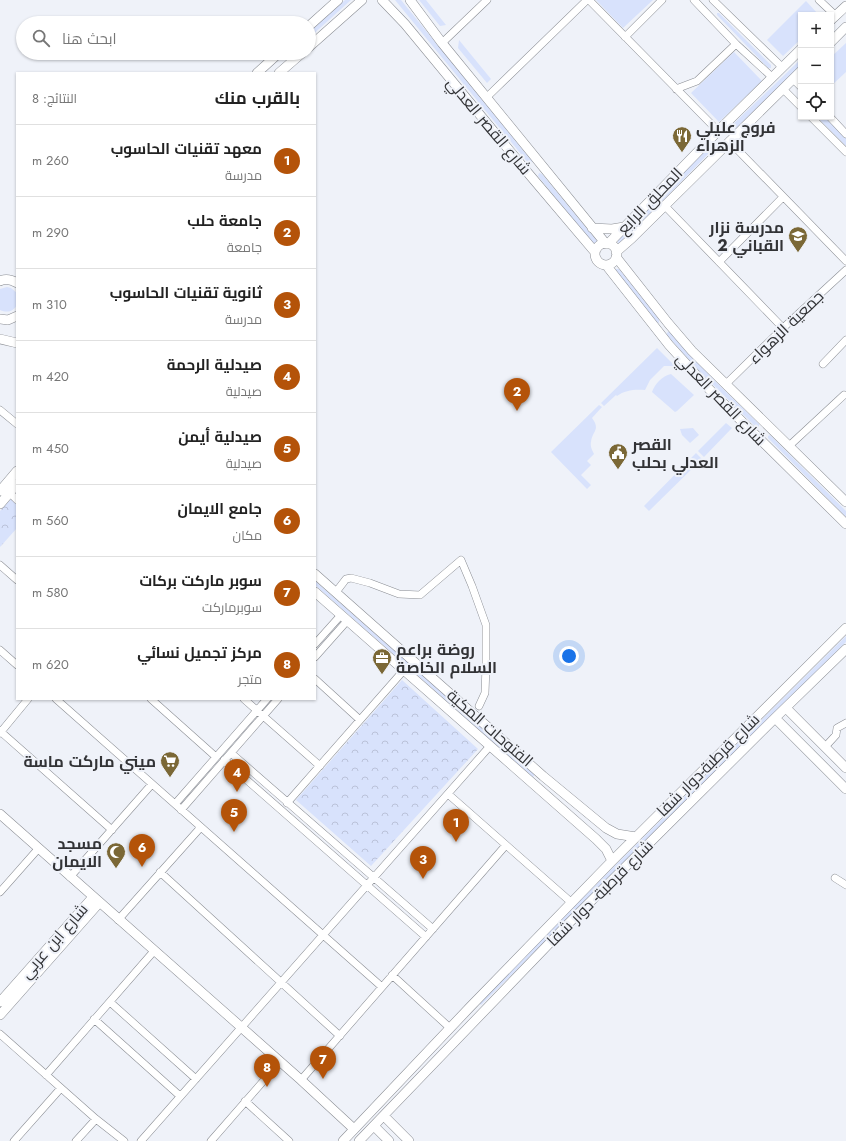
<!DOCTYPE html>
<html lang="ar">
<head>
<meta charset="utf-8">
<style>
	:root { --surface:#fff; --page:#f6f6f6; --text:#222; --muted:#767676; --line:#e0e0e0; --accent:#b45309 }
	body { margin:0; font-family:Jost,Cairo,sans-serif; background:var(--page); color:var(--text); direction:rtl }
	.controls { position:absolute; right:12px; top:12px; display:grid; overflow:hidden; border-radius:0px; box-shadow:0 1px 3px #0004 }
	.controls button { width:36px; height:36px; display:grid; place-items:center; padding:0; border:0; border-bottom:1px solid var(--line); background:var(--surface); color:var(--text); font:20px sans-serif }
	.you { position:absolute; left:569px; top:656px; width:14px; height:14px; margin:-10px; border:3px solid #fff; border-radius:50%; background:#1a73e8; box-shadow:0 0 0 6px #1a73e833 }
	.badge { display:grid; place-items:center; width:26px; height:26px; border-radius:50%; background:var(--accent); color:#fff; font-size:13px; font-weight:700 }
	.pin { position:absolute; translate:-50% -33px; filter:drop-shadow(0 1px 2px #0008) }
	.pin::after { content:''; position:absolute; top:21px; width:14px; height:12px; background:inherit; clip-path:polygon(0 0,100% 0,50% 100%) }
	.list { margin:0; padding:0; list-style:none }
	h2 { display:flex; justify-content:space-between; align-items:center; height:52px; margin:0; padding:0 16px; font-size:17px }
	h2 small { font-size:13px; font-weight:400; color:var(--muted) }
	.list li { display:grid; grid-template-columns:26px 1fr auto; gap:12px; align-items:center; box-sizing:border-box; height:72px; padding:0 16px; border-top:1px solid var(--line) }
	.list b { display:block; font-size:15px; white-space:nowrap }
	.list p { margin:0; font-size:13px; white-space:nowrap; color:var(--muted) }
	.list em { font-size:13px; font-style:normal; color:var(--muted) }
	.icon { flex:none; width:22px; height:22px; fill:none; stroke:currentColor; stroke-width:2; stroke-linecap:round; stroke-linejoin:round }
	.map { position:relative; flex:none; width:846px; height:1141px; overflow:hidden; direction:ltr }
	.search { position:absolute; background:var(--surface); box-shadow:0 1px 3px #0004; left:16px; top:16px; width:300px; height:44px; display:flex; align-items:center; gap:10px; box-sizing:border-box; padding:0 14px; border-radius:22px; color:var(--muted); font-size:15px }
	.panel { position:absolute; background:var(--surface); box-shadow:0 1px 3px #0004; left:16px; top:72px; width:300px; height:628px; border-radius:0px; direction:rtl }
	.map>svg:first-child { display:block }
	.green { fill:#d8e2fc }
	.forest { fill:url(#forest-crowns) }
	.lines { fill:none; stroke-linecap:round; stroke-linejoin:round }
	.street-casing { stroke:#8a8d93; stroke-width:8 }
	.secondary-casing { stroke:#8a8d93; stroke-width:10 }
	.street { stroke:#fff; stroke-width:7 }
	.secondary { stroke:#fff; stroke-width:9 }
	.labels { text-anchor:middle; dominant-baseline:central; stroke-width:4; stroke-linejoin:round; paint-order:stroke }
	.street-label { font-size:16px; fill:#323336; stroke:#eff2f9 }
	.poi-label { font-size:16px; font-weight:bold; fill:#323336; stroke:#eff2f9; text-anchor:start }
</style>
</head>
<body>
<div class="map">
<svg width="846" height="1141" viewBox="0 0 846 1141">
	<defs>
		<pattern id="forest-crowns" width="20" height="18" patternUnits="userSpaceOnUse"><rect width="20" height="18" fill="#d8e2fc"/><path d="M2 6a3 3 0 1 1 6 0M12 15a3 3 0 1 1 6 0" fill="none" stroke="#bac2d9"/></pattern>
	</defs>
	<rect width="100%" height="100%" fill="#eff2f9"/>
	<path class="green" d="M345 0H351L309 38V32Z
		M395 0H401L532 161 531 164H529Z
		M419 0H426L446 25 440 26Z
		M596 0H653L623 28Z
		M806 1 819 15H801V39L783 56 767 40Z
		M717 13H719L771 65V68H768L717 15Z
		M459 40 491 79 487 83 458 48Z
		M846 43V72L831 86V57Z
		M734 52 762 81 719 122 691 93Z
		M801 59V65L732 132 730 131 729 128Z
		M817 117H824L846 138V146Z
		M714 142H717V145L621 243H618V239Z
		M539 173 542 174 597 241V244H593L538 176Z
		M616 269H619L659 319V323L656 322 616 271Z
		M7 287 11 288 17 293V305C13 312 7 313 0 310V289Z
		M669 331 715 381 759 424V426L757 428 697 369 666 334Z
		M657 348 675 366H664L650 380 645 390C635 389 625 390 617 396L616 395 604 406 601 403Z
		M671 374 694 395 677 411 675 412 652 392C655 384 662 376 671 374Z
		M599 405 602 407 592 418C601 430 592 431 591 442 590 446 592 450 594 454L587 461 591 465 581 475 591 485 587 489 551 452Z
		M726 423 732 428 704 457 698 451Z
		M693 428 699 435 690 443 682 435 680 429Z
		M770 435 846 511V517L768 438V436Z
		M696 453 702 459 649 511 644 506Z
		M315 581 535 774 533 777 315 585Z
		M846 636V642L481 1005 480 1004 479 1001Z"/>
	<path class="forest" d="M11 499 17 504V528L0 547V511Z
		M402 680 478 749 371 866 296 800Z"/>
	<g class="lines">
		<g class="street-casing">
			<path id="street" d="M589 0 718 131
				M694 0 736 44 772 77
				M713 0 782 67
				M819 0 836 16
				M625 37 662 0
				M442 43 487 0
				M793 79 801 87
				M676 89 697 81 736 44
				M783 89 801 107
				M487 97 587 0
				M811 117 846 152
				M830 117 846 134
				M729 141 846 261
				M664 205 783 328
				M719 262 783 197
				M823 364 846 340
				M726 384 783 328 846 270
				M0 410 17 424
				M789 446 844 395
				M10 493 17 500
				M0 565 17 580
				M336 592 346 579 351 578 370 583 399 594 420 595 461 560 472 586 486 625V666L485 693 479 706
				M315 644 341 615
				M0 650 17 665
				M315 657 347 621
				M315 679 360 720
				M56 699 382 987
				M151 699 216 757
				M244 699 320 766
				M0 731 112 830
				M0 733 28 699
				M825 747 836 735 837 728 846 723
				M231 753 433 929
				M224 760 426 937
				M448 794 572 903
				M287 803 404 670
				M175 804 267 699
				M181 810 278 699
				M160 872 340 1036
				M70 877 152 784
				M835 878 846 885
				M0 892 38 849
				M118 920 201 827
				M392 975 450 1028
				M110 1002 196 1079
				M94 1019 180 1096
				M0 1034 96 1119 124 1141
				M46 1075 154 951
				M301 1080 506 845
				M245 1101 289 1141
				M14 1141 61 1088
				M76 1141 96 1119
				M141 1141 490 746
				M211 1141 280 1062"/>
		</g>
		<g class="secondary-casing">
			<path id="secondary" d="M382 0 405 24 528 173 595 252
				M410 0 442 43 606 244
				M831 20 846 6
				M309 26 338 0
				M831 42 846 27
				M309 47 362 0
				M257 73 279 53
				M279 73 302 53
				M592 228 612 229 624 227
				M595 254a11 11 0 1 1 22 0a11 11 0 1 1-22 0Z
				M608 244 718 131 801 49
				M616 252 632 238 801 71
				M616 257 668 323 692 351 846 502
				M606 265 669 345 709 389 846 524
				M0 281C6 278 12 280 17 283
				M0 319 8 320 17 316
				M0 339 17 343
				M0 491 17 471
				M0 504 17 484
				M315 574 543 776 606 828 617 834 636 837
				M315 592 596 839 606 849 612 861
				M786 708 846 768
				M775 718 846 789
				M0 814 301 1080 354 1129
				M0 1002 93 897
				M0 1015 99 903
				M384 1116 409 1141
				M374 1126 389 1141
				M343 1141 470 1007 612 861 846 628
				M359 1141 567 925 775 718 846 649"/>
		</g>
		<use href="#street" class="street"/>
		<use href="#secondary" class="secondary"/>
	</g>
	<defs>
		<g id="restaurant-pin" transform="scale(1)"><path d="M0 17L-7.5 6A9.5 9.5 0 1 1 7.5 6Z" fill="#7b6836" stroke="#eff2f9"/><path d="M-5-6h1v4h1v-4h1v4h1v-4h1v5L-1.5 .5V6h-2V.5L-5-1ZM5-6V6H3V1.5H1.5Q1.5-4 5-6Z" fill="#fff"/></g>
		<g id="school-pin" transform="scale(1)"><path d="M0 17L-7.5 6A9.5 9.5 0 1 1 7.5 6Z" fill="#7b6836" stroke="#eff2f9"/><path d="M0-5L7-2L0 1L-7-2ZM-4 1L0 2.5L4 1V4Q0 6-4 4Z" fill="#fff"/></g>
		<g id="civic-pin" transform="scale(1)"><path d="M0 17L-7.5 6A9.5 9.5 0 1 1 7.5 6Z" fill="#7b6836" stroke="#eff2f9"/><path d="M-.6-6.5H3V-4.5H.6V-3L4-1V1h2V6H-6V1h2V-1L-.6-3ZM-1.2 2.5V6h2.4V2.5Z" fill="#fff"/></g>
		<g id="office-pin" transform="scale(1)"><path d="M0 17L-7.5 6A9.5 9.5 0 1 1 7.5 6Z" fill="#7b6836" stroke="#eff2f9"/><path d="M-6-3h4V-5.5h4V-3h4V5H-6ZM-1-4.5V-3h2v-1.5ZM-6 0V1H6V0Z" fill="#fff"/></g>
		<g id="supermarket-pin" transform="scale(1)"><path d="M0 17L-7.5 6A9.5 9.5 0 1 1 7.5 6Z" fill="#7b6836" stroke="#eff2f9"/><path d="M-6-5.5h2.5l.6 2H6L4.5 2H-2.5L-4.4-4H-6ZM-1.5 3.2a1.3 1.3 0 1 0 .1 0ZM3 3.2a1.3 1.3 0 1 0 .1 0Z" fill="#fff"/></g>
		<g id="mosque-pin" transform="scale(1)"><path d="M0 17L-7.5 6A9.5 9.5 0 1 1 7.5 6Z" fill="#7b6836" stroke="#eff2f9"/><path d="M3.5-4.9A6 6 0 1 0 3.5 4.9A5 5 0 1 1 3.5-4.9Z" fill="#fff"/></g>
	</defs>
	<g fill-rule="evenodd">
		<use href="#restaurant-pin" x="682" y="136"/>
		<use href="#school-pin" x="798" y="236"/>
		<use href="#civic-pin" x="618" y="453"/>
		<use href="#office-pin" x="382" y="658"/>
		<use href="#supermarket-pin" x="170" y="761"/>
		<use href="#mosque-pin" x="116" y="852"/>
	</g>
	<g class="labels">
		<g class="street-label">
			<text transform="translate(489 126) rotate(50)">شارع القصر العدلي</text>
			<text transform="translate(650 201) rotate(-46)">المحلق الرابع</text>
			<text transform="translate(786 327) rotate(-44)">جمعية الزهواء</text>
			<text transform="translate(721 399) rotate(46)">شارع القصر العدلي</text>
			<text transform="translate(490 728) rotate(41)">الفتوحات المكية</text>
			<text transform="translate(708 765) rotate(-45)">شارع قرطبة-دوار شفا</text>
			<text transform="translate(600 893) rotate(-45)">شارع قرطبة- دوار شفا</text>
			<text transform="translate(54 941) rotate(-49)">شارع ابن عربي</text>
		</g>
		<g class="poi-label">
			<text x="696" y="127">فروج عليلي<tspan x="696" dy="18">الزهراء</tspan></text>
			<text x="784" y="227" text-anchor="end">مدرسة نزار<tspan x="784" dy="18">القباني 2</tspan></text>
			<text x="632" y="444">القصر<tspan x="632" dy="18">العدلي بحلب</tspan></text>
			<text x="396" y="649">روضة براعم<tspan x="396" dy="18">السلام الخاصة</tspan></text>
			<text x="156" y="761" text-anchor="end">ميني ماركت ماسة</text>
			<text x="102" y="843" text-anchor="end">مسجد<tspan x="102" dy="18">الايمان</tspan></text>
		</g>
	</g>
</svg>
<div class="controls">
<button>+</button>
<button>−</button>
<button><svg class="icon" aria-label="locate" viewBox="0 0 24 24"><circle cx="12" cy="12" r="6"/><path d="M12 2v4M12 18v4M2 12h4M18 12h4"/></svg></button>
</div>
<div class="you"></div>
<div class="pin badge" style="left:456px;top:842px">1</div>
<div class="pin badge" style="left:517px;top:411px">2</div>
<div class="pin badge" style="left:423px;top:879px">3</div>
<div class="pin badge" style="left:237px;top:792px">4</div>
<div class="pin badge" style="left:234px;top:832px">5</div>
<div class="pin badge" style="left:142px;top:867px">6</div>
<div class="pin badge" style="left:323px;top:1079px">7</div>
<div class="pin badge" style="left:267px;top:1087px">8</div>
<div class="search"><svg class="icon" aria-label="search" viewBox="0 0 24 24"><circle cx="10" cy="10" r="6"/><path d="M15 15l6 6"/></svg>ابحث هنا</div>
<section class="panel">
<h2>بالقرب منك<small>النتائج: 8</small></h2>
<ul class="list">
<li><span class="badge">1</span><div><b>معهد تقنيات الحاسوب</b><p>مدرسة</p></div><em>260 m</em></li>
<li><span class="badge">2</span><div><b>جامعة حلب</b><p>جامعة</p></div><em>290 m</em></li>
<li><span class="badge">3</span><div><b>ثانوية تقنيات الحاسوب</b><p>مدرسة</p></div><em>310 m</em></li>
<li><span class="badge">4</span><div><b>صيدلية الرحمة</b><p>صيدلية</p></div><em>420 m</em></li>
<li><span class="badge">5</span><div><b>صيدلية أيمن</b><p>صيدلية</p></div><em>450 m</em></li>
<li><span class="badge">6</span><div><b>جامع الايمان</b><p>مكان</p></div><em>560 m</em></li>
<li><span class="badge">7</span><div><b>سوبر ماركت بركات</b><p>سوبرماركت</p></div><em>580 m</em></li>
<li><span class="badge">8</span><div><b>مركز تجميل نسائي</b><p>متجر</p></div><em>620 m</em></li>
</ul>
</section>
</div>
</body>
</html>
